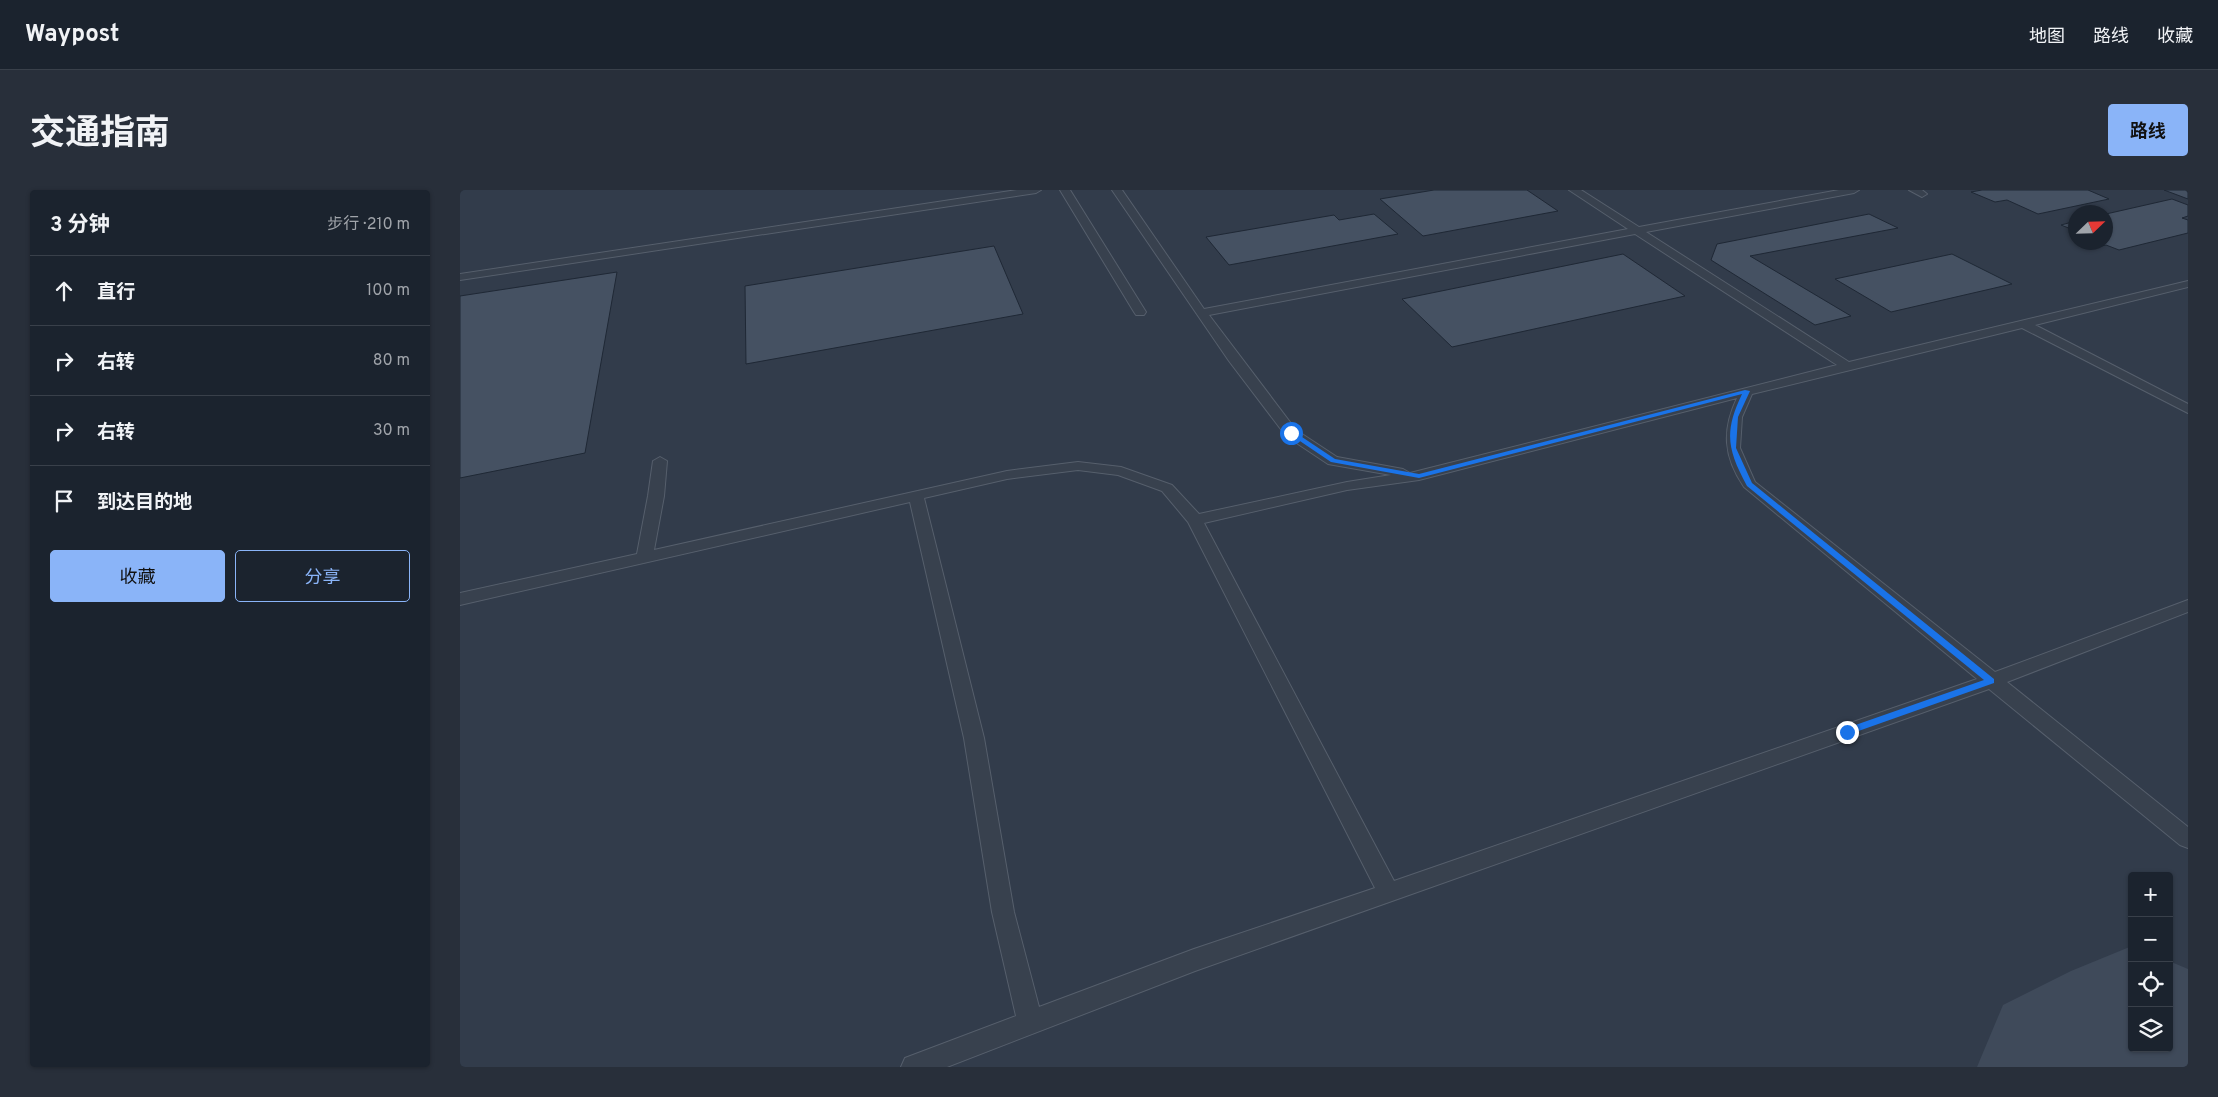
<!DOCTYPE html>
<html lang="zh">
<head>
<meta charset="utf-8">
<style>
	:root { --surface:#1b232e; --page:#282f3a; --text:#f1f3f6; --muted:#a0a4aa; --line:#39404a; --accent:#8ab4f8 }
	body { margin:0; font-family:Overpass,"Noto Sans SC",sans-serif; background:var(--page); color:var(--text) }
	.controls { position:absolute; right:15px; bottom:15px; display:grid; overflow:hidden; border-radius:5px; box-shadow:0 1px 4px #0004 }
	.controls button { width:45px; height:45px; display:grid; place-items:center; padding:0; border:0; border-bottom:1px solid var(--line); background:var(--surface); color:var(--text); font:25px sans-serif }
	.compass { position:absolute; left:1608px; top:15px; width:45px; height:45px; border-radius:50%; background:var(--surface); box-shadow:0 1px 4px #0004; rotate:67deg }
	.stop { position:absolute; width:15px; height:15px; margin:-11px; border:4px solid #1a73e8; border-radius:50%; background:#fff }
	.stop.end { background:#1a73e8; border-color:#fff; box-shadow:0 1px 5px #0008 }
	.list { margin:0; padding:0; list-style:none }
	h2 { display:flex; justify-content:space-between; align-items:center; height:65px; margin:0; padding:0 20px; font-size:21px }
	h2 small { font-size:16px; font-weight:400; color:var(--muted) }
	.list li { display:grid; grid-template-columns:32px 1fr auto; gap:15px; align-items:center; box-sizing:border-box; height:70px; padding:0 20px; border-top:1px solid var(--line) }
	.list b { display:block; font-size:19px; white-space:nowrap }
	.list em { font-size:16px; font-style:normal; color:var(--muted) }
	.actions { display:flex; gap:10px; padding:15px 20px }
	.actions a { flex:1; padding:11px 0; border:1px solid var(--accent); border-radius:5px; text-align:center; font-size:18px; color:var(--accent) }
	.actions .main { background:var(--accent); color:#111 }
	.icon { flex:none; width:28px; height:28px; fill:none; stroke:currentColor; stroke-width:2; stroke-linecap:round; stroke-linejoin:round }
	.map { position:relative; flex:none; width:1728px; height:877px; overflow:hidden; border-radius:5px }
	header { display:flex; align-items:center; gap:30px; box-sizing:border-box; height:70px; padding:0 25px; background:var(--surface); border-bottom:1px solid var(--line) }
	header strong { font-size:24px }
	nav { display:flex; gap:28px; margin-inline-start:auto; font-size:18px }
	.intro { display:flex; align-items:center; justify-content:space-between; box-sizing:border-box; height:120px; padding:0 30px }
	h1 { margin:0; font-size:35px }
	.button { padding:12px 22px; border-radius:5px; background:var(--accent); color:#111; font-size:18px; font-weight:700 }
	main { display:flex; gap:30px; padding:0 30px }
	aside { flex:1; background:var(--surface); border-radius:5px; box-shadow:0 1px 4px #0004 }
	.map>svg:first-child { display:block }
	.airport { fill:#323c4b; fill-rule:evenodd }
	.lines { fill:none; stroke-linecap:round; stroke-linejoin:round }
	.taxiway { fill:#3f4a5a; fill-rule:evenodd }
	.building { fill:#455162; stroke:#1f2835 }
	.service-casing { stroke:#565f6c; stroke-width:2 }
	.service { fill:#38414e; fill-rule:evenodd }
	.route { fill:#1a73e8 }
</style>
</head>
<body>
<header>
<strong>Waypost</strong>
<nav><a>地图</a><a>路线</a><a>收藏</a></nav>
</header>
<div class="intro"><h1>交通指南</h1><a class="button">路线</a></div>
<main>
<aside>
<h2>3 分钟<small>步行 · 210 m</small></h2>
<ul class="list">
<li><svg class="icon" aria-label="ahead" viewBox="0 0 24 24"><path d="M12 20V5M6 11l6-6 6 6"/></svg><div><b>直行</b></div><em>100 m</em></li>
<li><svg class="icon" aria-label="right" viewBox="0 0 24 24"><path d="M7 20v-9h11M14 6l5 5-5 5"/></svg><div><b>右转</b></div><em>80 m</em></li>
<li><svg class="icon" aria-label="right" viewBox="0 0 24 24"><path d="M7 20v-9h11M14 6l5 5-5 5"/></svg><div><b>右转</b></div><em>30 m</em></li>
<li><svg class="icon" aria-label="arrive" viewBox="0 0 24 24"><path d="M6 21V4h12l-3 4 3 4H6"/></svg><div><b>到达目的地</b></div></li>
</ul>
<div class="actions"><a class="main">收藏</a><a>分享</a></div>
</aside>
<div class="map">
<svg width="1728" height="877" viewBox="0 0 1728 877">
	<rect width="100%" height="100%" fill="#242f3e"/>
	<path class="airport" d="M0 0H1728V877H0ZM1616 22H1646V52H1616ZM1672 686H1709V858H1672Z"/>
	<g class="lines">
		<path class="taxiway" d="M1672 756V858H1709V771L1728 779V877H1517L1543 815 1611 781Z"/>
	</g>
	<path class="building" d="M974 0H1067L1098 21 963 46 920 9Z
		M1522 0H1628L1649 9 1578 24 1547 10 1535 12 1511 2Z
		M1704 0H1728V9Z
		M1712 9 1728 15V26L1722 28 1728 30V43L1659 60 1646 55 1637 57 1627 52H1646V24Z
		M914 24 938 44 769 75 746 47 874 25 879 30Z
		M1409 24 1438 38 1290 66 1391 126 1355 135 1251 70 1257 54Z
		M1616 31V41L1601 35Z
		M534 56 563 124 286 174 285 96Z
		M1163 64 1225 106 992 157 942 109Z
		M1492 64 1552 94 1431 122 1375 89Z
		M157 82 125 263 0 288V106Z"/>
	<g class="lines">
		<g class="service-casing">
			<path id="service" d="M557 0H581L576 3 0 90V84Z
				M600 0H610L686 122 684 125H676L674 122Z
				M652 0H662L744 119 1168 39 1109 0H1121L1179 37 1379 0H1399L1394 3 1186 42 1389 172 1728 91V97L1575 135 1728 214V223L1562 138 1292 204 1282 227 1280 258 1295 292 1535 482 1728 410V422L1547 492 1728 637V658L1720 655 1529 499 735 781 487 877H441L445 868 556 826 532 722 504 548 450 312 0 415V403L177 364 188 306 193 271 200 267 207 271 204 306 194 360 547 281 618 272 661 277 712 295 739 324 887 292 931 285 868 274 826 246 769 171ZM1175 44 1377 175 950 283 943 279 877 267 836 240 749 125ZM1277 208C1262 240 1263 266 1284 297L1517 489 934 691 744 333 887 300 959 290ZM618 280 658 285 702 301 728 332 915 698 734 759 579 817 554 722 524 548 464 308 547 289Z
				M1449 0H1462L1467 4 1462 7Z"/>
		</g>
		<use href="#service" class="service"/>
	</g>
	<path class="route" d="M1285 200 1290 201 1278 227 1276 258 1292 293 1534 489V493L1390 544H1384V539L1524 490 1287 296C1267 259 1264 242 1282 204L959 288 871 272 828 243 833 241 875 269 959 284Z"/>
</svg>
<div class="controls">
<button>+</button>
<button>−</button>
<button><svg class="icon" aria-label="locate" viewBox="0 0 24 24"><circle cx="12" cy="12" r="6"/><path d="M12 2v4M12 18v4M2 12h4M18 12h4"/></svg></button>
<button><svg class="icon" aria-label="layers" viewBox="0 0 24 24"><path d="M12 4l9 5-9 5-9-5zM3 14l9 5 9-5"/></svg></button>
</div>
<svg class="compass" viewBox="-18 -18 36 36"><path d="M0-13l5 13h-10z" fill="#e53935"/><path d="M0 13l5-13h-10z" fill="#a0a4aa"/></svg>
<div class="stop" style="left:831px;top:243px"></div>
<div class="stop end" style="left:1387px;top:542px"></div>
</div>
</main>
</body>
</html>
